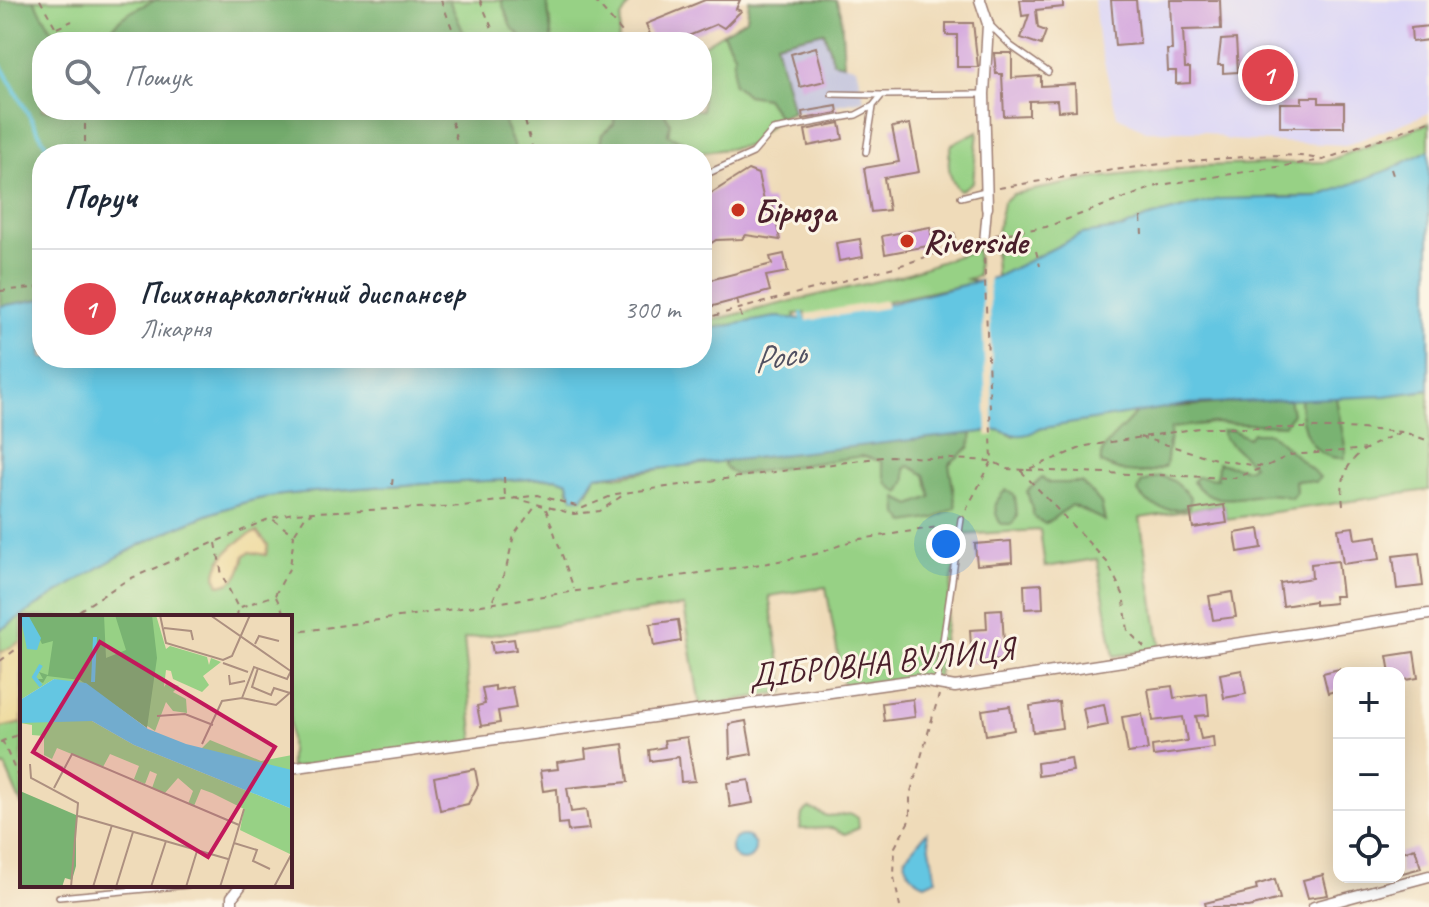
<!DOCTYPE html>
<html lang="uk">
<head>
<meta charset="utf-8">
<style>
	:root { --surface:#fff; --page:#f2f2f3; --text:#1f2937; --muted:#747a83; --line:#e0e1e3; --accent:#c8321e }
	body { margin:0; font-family:Caveat,sans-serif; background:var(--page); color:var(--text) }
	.controls { position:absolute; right:24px; bottom:24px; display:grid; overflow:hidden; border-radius:16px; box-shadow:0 4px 20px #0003 }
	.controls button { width:72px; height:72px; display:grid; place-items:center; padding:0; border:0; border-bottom:2px solid var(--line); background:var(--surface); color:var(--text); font:40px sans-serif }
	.you { position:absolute; left:946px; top:544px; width:28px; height:28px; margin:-20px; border:6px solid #fff; border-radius:50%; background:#1a73e8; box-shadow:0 0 0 12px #1a73e833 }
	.badge { display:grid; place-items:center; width:52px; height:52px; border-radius:50%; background:var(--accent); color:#fff; font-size:26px; font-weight:700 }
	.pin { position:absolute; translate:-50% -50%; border:4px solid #fff; box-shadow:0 2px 8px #0006 }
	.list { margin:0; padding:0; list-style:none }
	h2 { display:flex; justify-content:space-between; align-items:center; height:104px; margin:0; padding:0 32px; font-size:34px }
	h2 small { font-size:26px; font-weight:400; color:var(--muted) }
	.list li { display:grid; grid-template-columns:52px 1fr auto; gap:24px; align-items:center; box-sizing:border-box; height:120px; padding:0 32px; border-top:2px solid var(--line) }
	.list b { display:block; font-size:30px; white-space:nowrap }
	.list p { margin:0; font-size:26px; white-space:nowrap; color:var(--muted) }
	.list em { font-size:26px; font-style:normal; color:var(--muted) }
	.icon { flex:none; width:44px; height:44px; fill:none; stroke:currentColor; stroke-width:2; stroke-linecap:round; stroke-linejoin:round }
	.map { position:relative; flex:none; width:1429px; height:907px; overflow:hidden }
	.search { position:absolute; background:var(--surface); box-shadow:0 4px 20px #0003; left:32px; top:32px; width:680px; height:88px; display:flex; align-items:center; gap:20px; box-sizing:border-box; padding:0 28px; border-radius:32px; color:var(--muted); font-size:30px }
	.panel { position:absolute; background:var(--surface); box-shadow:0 4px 20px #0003; left:32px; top:144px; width:680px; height:224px; border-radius:32px }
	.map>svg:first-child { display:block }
	.built { fill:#dbd6f7 }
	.industrial { fill:#c1c2dd }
	.green { fill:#97d185; stroke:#707858; stroke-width:2 }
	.forest { fill:#79b372; stroke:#62694e; stroke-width:2 }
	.sand { fill:#eeda9e; stroke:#9c7c64; stroke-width:2 }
	.water { fill:#64c6e2; stroke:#577286; stroke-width:2 }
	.pier { fill:#efdbb9 }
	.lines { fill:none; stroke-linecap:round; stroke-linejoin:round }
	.stream { stroke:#64c6e2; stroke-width:4 }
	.building { fill:#d3a5de }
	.service-casing { stroke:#9c7d72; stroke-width:8 }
	.pedestrian-casing { stroke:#9c7d72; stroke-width:11 }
	.minor-casing { stroke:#9c7d72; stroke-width:13 }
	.path { stroke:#9c7d72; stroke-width:2; stroke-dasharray:6 6; stroke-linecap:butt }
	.service { stroke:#fff; stroke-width:5 }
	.pedestrian { stroke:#fff; stroke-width:8 }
	.minor { stroke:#fff; stroke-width:10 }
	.poi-dot { fill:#c8321e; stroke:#fcf5e5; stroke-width:3 }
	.labels { text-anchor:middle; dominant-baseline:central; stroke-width:6; stroke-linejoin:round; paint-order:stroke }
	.poi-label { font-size:34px; font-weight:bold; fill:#4a1f2b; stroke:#fcf5e5; text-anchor:start }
	.street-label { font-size:34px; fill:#4a1f2b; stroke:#fcf5e5 }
	.water-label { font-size:36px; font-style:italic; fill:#525162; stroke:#fcf5e5 }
	.inset-river { fill:none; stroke:#64c6e2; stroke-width:4 }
	.inset-road { fill:none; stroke:#ad9080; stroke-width:2 }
	.view { fill:#c2185b; fill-opacity:0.15; stroke:#c2185b; stroke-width:4 }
	.inset-edge { fill:none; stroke:#4a1f2b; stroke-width:4 }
</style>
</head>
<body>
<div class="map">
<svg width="1429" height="907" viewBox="0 0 1429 907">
	<rect width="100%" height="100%" fill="#fcf5e5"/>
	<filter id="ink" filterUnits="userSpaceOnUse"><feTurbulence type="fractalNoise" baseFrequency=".0125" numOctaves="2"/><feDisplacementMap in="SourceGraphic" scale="16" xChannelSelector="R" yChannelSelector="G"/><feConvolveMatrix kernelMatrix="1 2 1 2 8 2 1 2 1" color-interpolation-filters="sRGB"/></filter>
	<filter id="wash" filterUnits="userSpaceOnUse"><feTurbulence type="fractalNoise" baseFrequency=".006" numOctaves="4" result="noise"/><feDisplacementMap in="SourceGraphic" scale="32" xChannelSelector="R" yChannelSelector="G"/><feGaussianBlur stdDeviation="1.8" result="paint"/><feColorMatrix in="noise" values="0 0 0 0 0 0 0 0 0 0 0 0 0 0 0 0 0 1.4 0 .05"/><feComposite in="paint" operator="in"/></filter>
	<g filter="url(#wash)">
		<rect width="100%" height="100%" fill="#efdbb9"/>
		<path class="built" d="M1094 0H1429V113L1347 145 1229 140 1204 131H1146L1117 116 1098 37Z"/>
		<path class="industrial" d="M824 32 833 62 856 67 864 100 793 112 776 43Z"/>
		<path class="green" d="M0 0H524L543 42H42V110H615L614 124 602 134 598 154H42V299L0 306Z
			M547 0H632L621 18 618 42H552Z
			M723 33 734 54V83L747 95 766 98 779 117 748 146 690 154 694 147 668 135 663 110H702V46Z
			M1429 123V162L1317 197H1271L996 277 995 243 1003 202 1013 194 1096 178 1200 166 1325 162Z
			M978 131 973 182 960 191C948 180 946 160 952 144Z
			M977 249 978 276 967 279 978 282 807 318 805 313 795 314 796 319 776 317 705 330 704 322 903 275Z
			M1429 390V490L1226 519 1224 505 1140 518 1161 649 1114 656 1097 559 1045 567 1040 530 959 535 937 682 844 689 826 587 769 596 785 692 700 706 684 606 464 639 474 744 290 768V617H22V806L5 766 0 768V630C74 581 150 532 236 505 268 494 304 493 338 490 411 483 484 481 557 478L568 482 569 492H588L596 476H622L665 468 999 430 1013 436C1091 414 1176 403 1257 399 1315 396 1371 397 1429 390Z
			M809 808 827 816 852 814 858 818 859 828 845 834 833 828 800 829 802 814Z"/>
		<path class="forest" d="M0 0H34L59 42H42V110H499L517 154H42V299L0 306Z
			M155 0H449L468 42H105C112 18 134 10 155 0Z
			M501 0H547L552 42H527L511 27Z
			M749 0H836L841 12 844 64 833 62 824 32 776 43 793 112 779 117 766 98 747 95 733 83 734 54 723 33 747 18Z
			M615 110H663L670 123 668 135 694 147 690 154H598L602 134 614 124Z
			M1289 398 1292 414 1284 425 1213 423 1171 428 1166 466C1146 477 1122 474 1101 463 1098 442 1128 428 1137 410Z
			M1300 398H1336L1346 451 1344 458C1309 460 1300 426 1300 398Z
			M1232 430 1248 438 1252 433H1270L1320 477 1316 482 1295 480 1296 492 1291 498C1255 485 1221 516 1193 482L1196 477 1217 479 1218 463 1247 469 1253 465 1224 438 1222 431Z
			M972 433 970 447 949 464 956 507 936 518 906 523 898 513 897 498 911 505 931 497 925 475 909 466 905 469 906 480 900 493 887 484 881 461 862 456 735 475 724 466V461Z
			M1159 476C1174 478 1181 487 1191 498L1189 507C1171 513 1148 508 1138 492L1141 483Z
			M1042 478 1049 483H1082L1101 503 1105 521 1072 505 1045 524 1034 517 1027 491Z
			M1006 490 1015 496 1017 517 1012 524H1001C992 510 994 501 1006 490Z"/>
		<path class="sand" d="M257 532 268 545 266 555 250 552 245 555C240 573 239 582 219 585 207 564 239 537 257 532Z
			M22 641V723L0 728V653Z"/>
		<path class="water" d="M1429 150V390L1384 396 1189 404 1038 429C1025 438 1014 436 999 430L596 476 582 498H573L568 482 557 478C484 481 411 483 338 490 304 493 268 494 236 505 150 532 74 581 0 630V306L42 299V358H702V330L776 317 803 319 888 304 996 277 1082 234 1124 228 1145 218 1220 199 1317 197 1391 169Z
			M927 832 936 879 925 884C913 880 906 870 905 858Z
			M731 848a12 12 0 1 1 24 0a12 12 0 1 1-24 0Z"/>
		<path class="pier" d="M989 275 994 435 987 436 981 278Z
			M886 300V308L807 321 806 314Z"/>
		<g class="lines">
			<path class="stream" d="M0 64 51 154
				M802 314 803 319"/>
		</g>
		<g id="blocks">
			<path class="building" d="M705 0H740L736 9 741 11 724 28 717 24 674 42H653L646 24Z
				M1020 0H1063V7L1036 10 1038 28 1046 31 1041 45 1021 38 1029 15 1022 16Z
				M1111 0H1136L1140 44 1115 46Z
				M1170 0H1220L1221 29 1183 30 1185 68H1190V83L1176 84V71H1168L1167 50H1172Z
				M946 23H973L978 67H957V35H946Z
				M1429 26V40L1412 42 1411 28Z
				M1236 39 1238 72 1223 73V65H1218L1221 40Z
				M816 47 825 81 800 87 791 54Z
				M994 53H1012V78L1041 76V86L1075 84 1076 110 1058 111 1057 100 1029 101V115L1004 116 1002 74H996Z
				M1302 97H1319V103H1344V127H1280V103H1302Z
				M837 106 838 113 803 119 802 112Z
				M840 123 843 139 808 146 805 130Z
				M910 124 919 172 884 178 889 210 871 212 864 168 899 162 892 127Z
				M748 170 758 174 764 201 772 200 780 240 746 235 742 239 716 240 702 249V199Z
				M930 227 933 245 885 254 882 236Z
				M860 239 863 257 839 261 836 243Z
				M784 254 788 272 766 276 770 291 702 309V282L772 264 770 257Z
				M1224 505 1227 523 1193 528 1190 510Z
				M1353 527 1355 539 1377 536 1380 559 1343 564 1338 529Z
				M1259 529 1262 548 1238 552 1235 533Z
				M1011 541 1012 562 977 565 975 544Z
				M1419 553 1423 586 1397 589 1393 556Z
				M1338 561 1342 596H1334L1335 603 1315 605V601L1283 606 1280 583 1312 578 1311 564Z
				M1042 584 1043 608 1025 609 1024 585Z
				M1232 592 1236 617 1213 620 1209 596Z
				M1002 609 1005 660 972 663 970 630 987 629 986 610Z
				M678 620 681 641 654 646 650 624Z
				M514 639 516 650 493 653 491 642Z
				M1414 652 1418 678 1399 681V673H1390L1387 656Z
				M1339 669V690L1328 693 1323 673Z
				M1242 670 1246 694 1224 698 1220 674Z
				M495 686V690L512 687 516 708 498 711 500 723 481 726 477 706 485 704 482 688Z
				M1172 686 1174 698 1207 694 1209 715 1196 716 1201 739 1213 737 1214 748 1153 756 1152 746 1187 741 1183 717 1153 721 1148 689Z
				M913 699 915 717 884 721 882 703Z
				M1059 702 1062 728 1033 732 1030 706Z
				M1104 704 1108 725 1087 729 1083 708Z
				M1010 706 1014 730 986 735 982 710Z
				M1142 714 1148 750 1128 753 1122 717Z
				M746 721 752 754 730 758 729 724Z
				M687 737 695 781 681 782 679 757 650 761 649 750 665 747 664 740Z
				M623 744 628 782 567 788 571 812 586 810 589 829 568 831 567 823 559 824 557 789 543 791 540 771 558 769 557 762 586 758 585 749Z
				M1071 758 1073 771 1038 776 1037 763Z
				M475 769 478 785 468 804 440 810 434 777Z
				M749 780 753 803 730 807 727 783Z
				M1415 848 1421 868 1399 874V853Z
				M1323 875 1328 895 1308 898 1303 880Z
				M1275 879 1280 899 1249 907H1206L1205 903 1257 890 1256 885Z"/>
		</g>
	</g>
	<g filter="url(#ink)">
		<use href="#blocks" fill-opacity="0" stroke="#9c7d72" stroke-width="2"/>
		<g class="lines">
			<g class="service-casing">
				<path id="service" d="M989 24 1011 46 1048 72
					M832 94 881 95
					M866 152 873 107
					M702 176 753 153 773 130 856 115 873 106 882 95 984 94
					M961 197 985 191
					M937 682 961 519
					M59 897 188 885"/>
			</g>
			<g class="pedestrian-casing">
				<path id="pedestrian" d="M984 243 987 208"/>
			</g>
			<g class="minor-casing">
				<path id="minor" d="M980 0 988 24 984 94 987 208
					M290 768 916 680 955 687 1429 614
					M232 907V897L241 885
					M1314 907 1429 876"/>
			</g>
			<path class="path" d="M40 0 64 42
				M441 0 455 36 454 42
				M480 0 498 42
				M594 0 623 33
				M57 28 72 21
				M449 110 460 154
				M522 110 534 154
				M85 154V110
				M1391 169 1394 178
				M999 188C1076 175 1152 163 1230 158 1259 156 1294 152 1322 160
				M1141 217 1142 234
				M954 232 958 246
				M995 235 1046 227 1160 185 1323 160 1429 121
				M1036 251 1040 266
				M0 291 42 287
				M737 300 742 319
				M702 319 905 264 974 241
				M1140 437 1219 460 1265 467 1290 455 1368 449
				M1027 470 1234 478 1265 467
				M1021 471 1107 562 1123 594 1128 631 1144 647
				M504 477 505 498
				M392 485 393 475
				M514 498 574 514 600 511 626 493
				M1343 505C1337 459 1364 447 1402 432
				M546 509 574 589
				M966 510 992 461 984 255
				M295 533 305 517 314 512
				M216 543 222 575 238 608
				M276 597 286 617
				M493 600 506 569 514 535 535 506
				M69 617 127 580 271 518 293 513 463 506 538 495 583 508 616 494 890 456 992 461 1007 469 1026 470 1086 446 1199 428H1346L1404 432 1429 441
				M237 617 238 608 275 595 290 567 294 535 271 518
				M290 622 298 629
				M290 633 768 563 816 554 854 540 951 525
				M0 661 22 645
				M2 740 22 786
				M0 742 22 733
				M900 907 894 877 895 847 910 819V795L939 695"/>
			<use href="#service" class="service"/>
			<use href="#pedestrian" class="pedestrian"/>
			<use href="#minor" class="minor"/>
		</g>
	</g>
	<g class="poi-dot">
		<circle cx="738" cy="210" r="8"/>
		<circle cx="907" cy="241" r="8"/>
	</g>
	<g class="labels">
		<g class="poi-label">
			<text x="754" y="210">Бірюза</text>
			<text x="923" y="241">Riverside</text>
		</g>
		<g class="street-label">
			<text transform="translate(881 662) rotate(-6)">ДІБРОВНА ВУЛИЦЯ</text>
		</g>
		<g class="water-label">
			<text transform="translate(778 356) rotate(-10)">Рось</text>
		</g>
	</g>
	<g transform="translate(20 615)">
		<rect width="272" height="272" fill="#efdbb9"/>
		<path d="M0 0H136L146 34 150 31 187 42 189 50 191 43 201 47 183 61 189 70 182 77 153 64 151 56 146 55 144 72 147 67 159 71 153 77 166 84 167 98 153 96 146 87 135 116 76 77 34 64 0 85ZM24 104 72 106 114 130 272 194V240L220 215 224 194 192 178 181 174 174 191 168 189 173 176 158 163 144 179 132 173 137 159 130 156 125 169 114 164 119 151 90 139 83 152 37 133 32 144 24 140V121L12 120V110L0 108ZM190 125 241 146 272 140V156L181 134Z" fill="#97d185"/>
		<path d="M8 0H84L86 43 106 35 95 0H132L137 43 127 113 60 65 27 61 23 68 15 64H23L19 57 28 60 33 26 22 29ZM0 176 56 200V251L52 265 45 263 42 272H0Z" fill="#79b372"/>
		<path d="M0 0H8L21 23 17 35 7 34ZM34 64 66 68 128 114 166 129 272 155V194L114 130 72 106 0 108V85Z" fill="#64c6e2"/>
		<path class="inset-river" d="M21 50 14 62 21 71M73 67 75 22"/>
		<path class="inset-road" d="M140 0 146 28 203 45 212 41 230 0M190 0 272 57M144 13 171 16 173 25M235 29 239 21 259 26M203 48 228 57M238 53 232 72 251 80 254 73 270 78M209 60 210 69 225 66M222 83 234 52 267 64 271 56M137 101 165 99 193 110M182 129 202 86 222 83 256 90 272 76M21 141 43 153M10 149 11 163 58 188 51 272M34 173 52 139 219 210M58 201 208 244M214 228 224 194M73 272 92 210M96 272 113 217M131 272 146 226M166 272 177 236M200 272 214 228 237 235 233 246 250 254M254 272 271 240"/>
		<path class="view" d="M80 27 255 132 188 242 13 137Z"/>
		<rect width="272" height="272" class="inset-edge"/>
	</g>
</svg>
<div class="controls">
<button>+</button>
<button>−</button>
<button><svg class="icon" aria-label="locate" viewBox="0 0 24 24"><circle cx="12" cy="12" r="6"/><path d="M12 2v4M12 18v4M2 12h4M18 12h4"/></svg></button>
</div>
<div class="you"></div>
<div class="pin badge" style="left:1268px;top:75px;background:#e0444e">1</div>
<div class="search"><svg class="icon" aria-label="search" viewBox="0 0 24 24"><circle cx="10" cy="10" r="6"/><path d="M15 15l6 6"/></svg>Пошук</div>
<section class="panel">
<h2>Поруч<small></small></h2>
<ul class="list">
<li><span class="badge" style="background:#e0444e">1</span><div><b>Психонаркологічний диспансер</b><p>Лікарня</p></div><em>300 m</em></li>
</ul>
</section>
</div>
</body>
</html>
